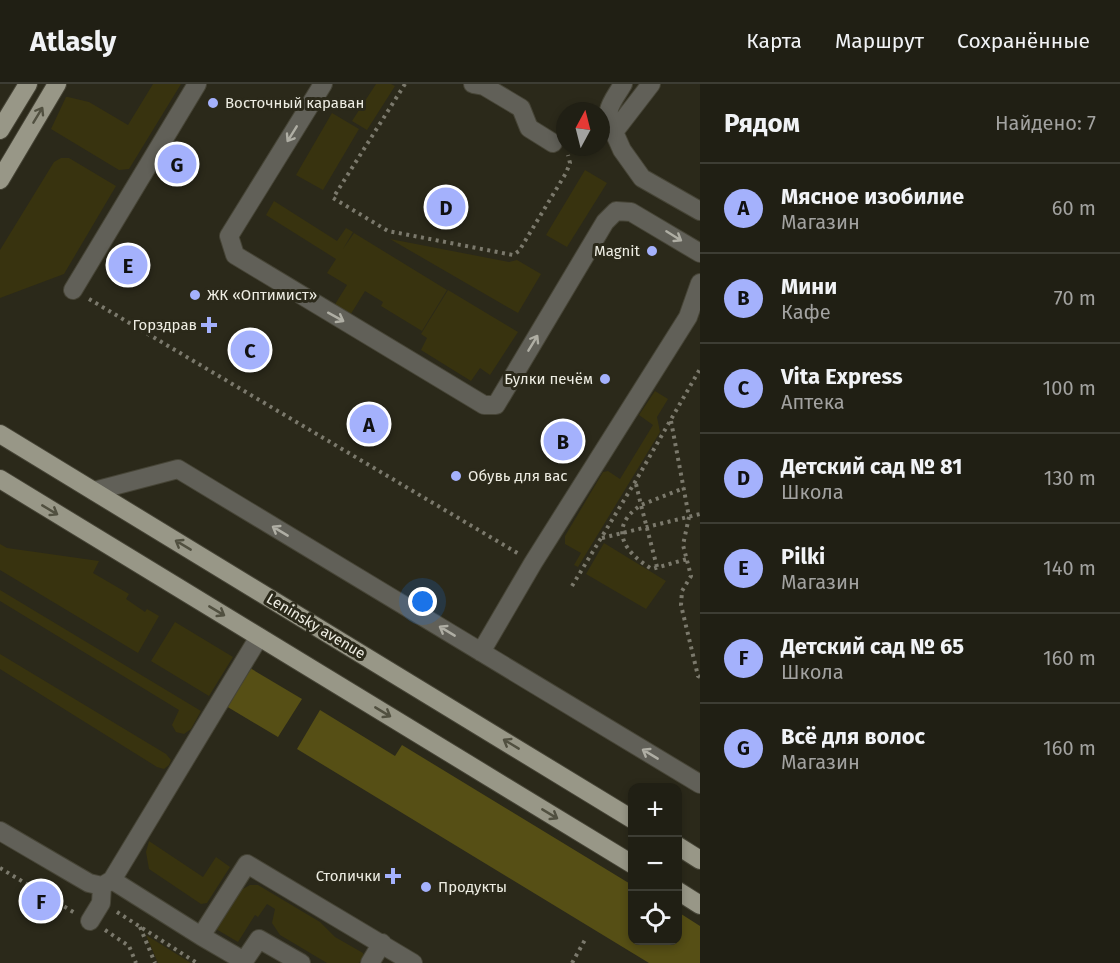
<!DOCTYPE html>
<html lang="ru">
<head>
<meta charset="utf-8">
<style>
	:root { --surface:#201f14; --page:#28271d; --text:#f1f3f6; --muted:#a2a2a0; --line:#3d3d34; --accent:#a4b1fc }
	body { margin:0; font-family:"Fira Sans",sans-serif; background:var(--page); color:var(--text) }
	.controls { position:absolute; right:18px; bottom:18px; display:grid; overflow:hidden; border-radius:12px; box-shadow:0 3px 9px #0003 }
	.controls button { width:54px; height:54px; display:grid; place-items:center; padding:0; border:0; border-bottom:2px solid var(--line); background:var(--surface); color:var(--text); font:30px sans-serif }
	.compass { position:absolute; left:556px; top:18px; width:54px; height:54px; border-radius:50%; background:var(--surface); box-shadow:0 3px 9px #0003; rotate:7deg }
	.you { position:absolute; left:423px; top:518px; width:21px; height:21px; margin:-15px; border:4px solid #fff; border-radius:50%; background:#1a73e8; box-shadow:0 0 0 9px #1a73e833 }
	.badge { display:grid; place-items:center; width:39px; height:39px; border-radius:50%; background:var(--accent); color:#111; font-size:20px; font-weight:700 }
	.pin { position:absolute; translate:-50% -50%; border:3px solid #fff; box-shadow:0 2px 6px #0006 }
	.list { margin:0; padding:0; list-style:none }
	h2 { display:flex; justify-content:space-between; align-items:center; height:78px; margin:0; padding:0 24px; font-size:26px }
	h2 small { font-size:20px; font-weight:400; color:var(--muted) }
	.list li { display:grid; grid-template-columns:39px 1fr auto; gap:18px; align-items:center; box-sizing:border-box; height:90px; padding:0 24px; border-top:2px solid var(--line) }
	.list b { display:block; font-size:22px; white-space:nowrap }
	.list p { margin:0; font-size:20px; white-space:nowrap; color:var(--muted) }
	.list em { font-size:20px; font-style:normal; color:var(--muted) }
	.icon { flex:none; width:33px; height:33px; fill:none; stroke:currentColor; stroke-width:2; stroke-linecap:round; stroke-linejoin:round }
	.map { position:relative; flex:none; width:700px; height:879px; overflow:hidden }
	header { display:flex; align-items:center; gap:36px; box-sizing:border-box; height:84px; padding:0 30px; background:var(--surface); border-bottom:2px solid var(--line) }
	header strong { font-size:28px }
	nav { display:flex; gap:33px; margin-inline-start:auto; font-size:21px }
	main { display:flex }
	aside { flex:1; background:var(--surface) }
	.map>svg:first-child { display:block }
	.green { fill:#38330f }
	.forest { fill:#564f15 }
	.lines { fill:none; stroke-linecap:round; stroke-linejoin:round }
	.minor-casing { stroke:#464436; stroke-width:20 }
	.major-casing { stroke:#464436; stroke-width:20 }
	.path { stroke:#7b796c; stroke-width:4; stroke-dasharray:3 4.5; stroke-linecap:butt }
	.minor { stroke:#616058; stroke-width:18 }
	.major { stroke:#989787; stroke-width:18 }
	.oneway { stroke:#515040 }
	.oneway2 { stroke:#afaea4 }
	.poi-dot { fill:#a4b1fc; stroke:#2b291a; stroke-width:2 }
	.labels { text-anchor:middle; dominant-baseline:central; stroke-width:6; stroke-linejoin:round; paint-order:stroke }
	.poi-label { font-size:15px; fill:#eeede3; stroke:#2b291a; text-anchor:start }
	.street-label { font-size:15px; fill:#eeede3; stroke:#2b291a }
</style>
</head>
<body>
<header>
<strong>Atlasly</strong>
<nav><a>Карта</a><a>Маршрут</a><a>Сохранённые</a></nav>
</header>
<main>
<div class="map">
<svg width="700" height="879" viewBox="0 0 700 879">
	<rect width="100%" height="100%" fill="#2b291a"/>
	<path class="green" d="M153 0H181L129 85 119 86 51 45 66 13H68L89 18 128 41Z
		M376 0H391L395 2 367 46 352 37Z
		M332 29 359 45 323 106 296 91Z
		M61 74H69L116 102 64 190 0 214V166L54 78Z
		M585 86 607 99 567 163 546 151Z
		M274 117 337 157 346 144 353 148 343 165 354 149 447 206 422 247 381 222 383 218 365 207 349 233 334 222 347 201 327 189 336 175 266 131Z
		M390 155 509 178 517 176 541 190 518 229Z
		M448 206 518 248 490 291 480 284 471 297 421 266 427 254 421 250Z
		M655 307 668 315 657 333 660 348 578 483 574 481 581 469 565 460V452L603 388 608 387 620 395 653 341 639 331Z
		M604 459 666 497 646 525 586 490Z
		M0 460 7 464 99 477 93 489 129 510 126 515 145 528 147 525 159 532 138 569 0 486Z
		M0 506 201 627 191 645 184 650 176 648 172 641 179 626 0 517Z
		M175 538 233 573 209 612 151 577Z
		M0 570 166 670 171 676 169 681 164 685 157 683 0 585Z
		M149 757 203 793 216 773 230 783 207 819 201 820 149 785 146 768Z
		M250 801H258L320 838 335 853 363 869 364 872 359 879H327L280 851 272 839 275 825 267 820 258 833 255 831 238 858 216 845 239 807Z
		M146 851 191 879H158Z"/>
	<path class="forest" d="M250 584 302 615 278 653 226 622Z
		M320 626 395 672 402 661 632 801V856H678V828L700 842V879H649L297 665Z"/>
	<g class="lines">
		<g class="minor-casing">
			<path id="minor" d="M323 0 229 152 235 171 484 321H496L605 138 616 127 631 128 700 169
				M473 0 484 2 521 24 529 44 553 59
				M651 0 614 48 622 66 642 94 700 127
				M614 48C602 26 612 19 623 0
				M73 206 197 0
				M94 407 178 385 700 700
				M481 568 533 479 688 233 700 199
				M0 747 89 799 102 802 112 796 259 553
				M112 796 201 852 247 780 413 879
				M90 837 101 819 102 802
				M201 852 244 877 259 855 301 879
				M370 879 382 859"/>
		</g>
		<g class="major-casing">
			<path id="major" d="M0 46 28 0
				M0 96 57 0
				M0 350 632 735
				M0 395 632 780
				M678 762 700 776
				M678 807 700 821"/>
		</g>
		<path class="path" d="M405 0 333 114 388 147 513 171 519 167 566 89 570 79 568 71
			M89 215 519 470
			M671 337 689 433 683 461 691 492 682 507 681 521 698 592 700 593
			M636 400 641 421 684 404
			M602 454 700 430
			M657 483 641 421C608 443 623 468 652 485L687 475
			M572 502 635 398 700 285
			M0 784 75 829
			M117 828 197 879
			M140 843 155 879
			M105 846 129 862 136 879
			M572 879 586 854"/>
		<use href="#minor" class="minor"/>
		<use href="#major" class="major"/>
	</g>
	<defs><path id="oneway-shaft" d="M-6 0H5M1.5-3L5.5 0L1.5 3" fill="none" stroke-width="1.6" stroke-linecap="round" stroke-linejoin="round" transform="scale(1.5)"/></defs>
	<g class="oneway">
		<use href="#oneway-shaft" transform="translate(38 31) rotate(-59)"/>
		<use href="#oneway-shaft" transform="translate(50 426) rotate(31)"/>
		<use href="#oneway-shaft" transform="translate(183 461) rotate(-149)"/>
		<use href="#oneway-shaft" transform="translate(217 527) rotate(31)"/>
		<use href="#oneway-shaft" transform="translate(383 628) rotate(31)"/>
		<use href="#oneway-shaft" transform="translate(511 660) rotate(-149)"/>
		<use href="#oneway-shaft" transform="translate(550 730) rotate(31)"/>
	</g>
	<g class="oneway2">
		<use href="#oneway-shaft" transform="translate(292 50) rotate(122)"/>
		<use href="#oneway-shaft" transform="translate(674 152) rotate(32)"/>
		<use href="#oneway-shaft" transform="translate(336 233) rotate(29)"/>
		<use href="#oneway-shaft" transform="translate(533 259) rotate(-59)"/>
		<use href="#oneway-shaft" transform="translate(280 447) rotate(-149)"/>
		<use href="#oneway-shaft" transform="translate(447 547) rotate(-149)"/>
		<use href="#oneway-shaft" transform="translate(650 670) rotate(-149)"/>
	</g>
	<g class="poi-dot">
		<circle cx="213" cy="19" r="6"/>
		<circle cx="652" cy="167" r="6"/>
		<circle cx="195" cy="211" r="6"/>
		<path d="M206 232h6v6h6v6h-6v6h-6v-6h-6v-6h6z"/>
		<circle cx="605" cy="295" r="6"/>
		<circle cx="456" cy="392" r="6"/>
		<path d="M390 783h6v6h6v6h-6v6h-6v-6h-6v-6h6z"/>
		<circle cx="426" cy="803" r="6"/>
	</g>
	<g class="labels">
		<g class="poi-label">
			<text x="225" y="19">Восточный караван</text>
			<text x="640" y="167" text-anchor="end">Magnit</text>
			<text x="207" y="211">ЖК «Оптимист»</text>
			<text x="197" y="241" text-anchor="end">Горздрав</text>
			<text x="593" y="295" text-anchor="end">Булки печём</text>
			<text x="468" y="392">Обувь для вас</text>
			<text x="381" y="792" text-anchor="end">Столички</text>
			<text x="438" y="803">Продукты</text>
		</g>
		<g class="street-label">
			<text transform="translate(316 542) rotate(31)">Leninsky avenue</text>
		</g>
	</g>
</svg>
<div class="controls">
<button>+</button>
<button>−</button>
<button><svg class="icon" aria-label="locate" viewBox="0 0 24 24"><circle cx="12" cy="12" r="6"/><path d="M12 2v4M12 18v4M2 12h4M18 12h4"/></svg></button>
</div>
<svg class="compass" viewBox="-18 -18 36 36"><path d="M0-13l5 13h-10z" fill="#e53935"/><path d="M0 13l5-13h-10z" fill="#a2a2a0"/></svg>
<div class="you"></div>
<div class="pin badge" style="left:369px;top:340px">A</div>
<div class="pin badge" style="left:563px;top:357px">B</div>
<div class="pin badge" style="left:250px;top:266px">C</div>
<div class="pin badge" style="left:446px;top:123px">D</div>
<div class="pin badge" style="left:128px;top:181px">E</div>
<div class="pin badge" style="left:41px;top:817px">F</div>
<div class="pin badge" style="left:177px;top:80px">G</div>
</div>
<aside>
<h2>Рядом<small>Найдено: 7</small></h2>
<ul class="list">
<li><span class="badge">A</span><div><b>Мясное изобилие</b><p>Магазин</p></div><em>60 m</em></li>
<li><span class="badge">B</span><div><b>Мини</b><p>Кафе</p></div><em>70 m</em></li>
<li><span class="badge">C</span><div><b>Vita Express</b><p>Аптека</p></div><em>100 m</em></li>
<li><span class="badge">D</span><div><b>Детский сад № 81</b><p>Школа</p></div><em>130 m</em></li>
<li><span class="badge">E</span><div><b>Pilki</b><p>Магазин</p></div><em>140 m</em></li>
<li><span class="badge">F</span><div><b>Детский сад № 65</b><p>Школа</p></div><em>160 m</em></li>
<li><span class="badge">G</span><div><b>Всё для волос</b><p>Магазин</p></div><em>160 m</em></li>
</ul>
</aside>
</main>
</body>
</html>
